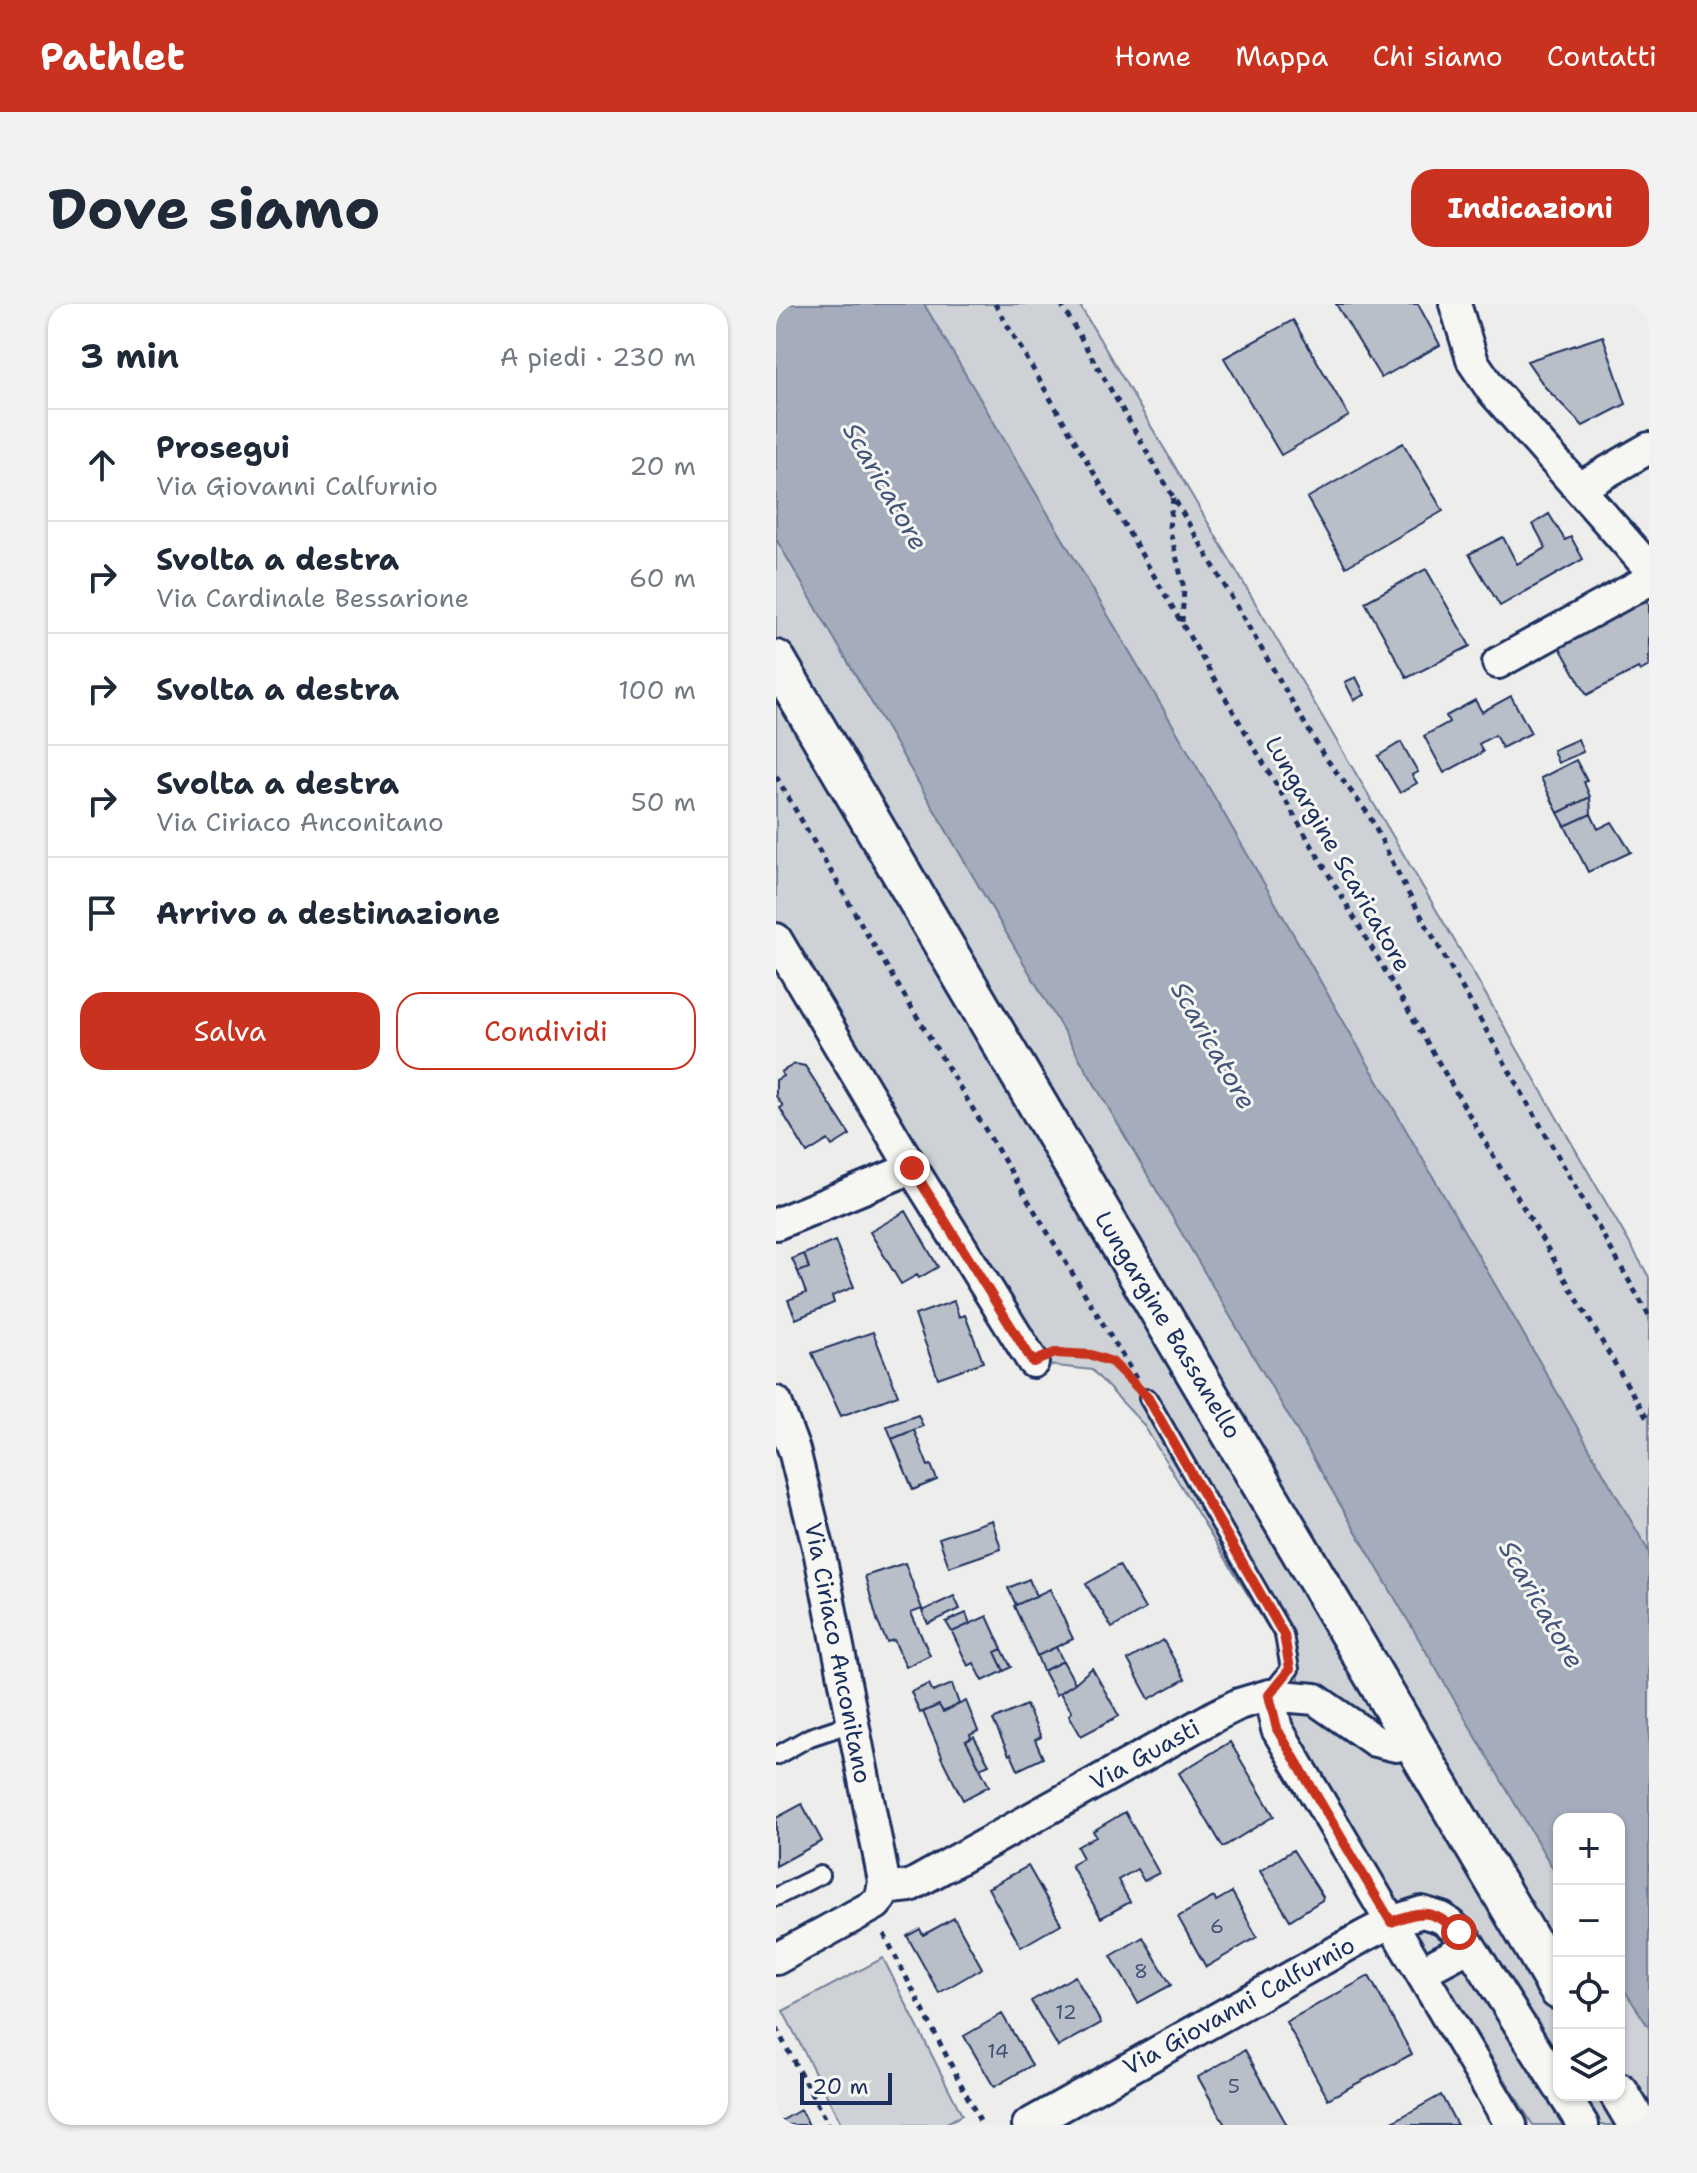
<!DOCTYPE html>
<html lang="it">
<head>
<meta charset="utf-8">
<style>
	:root { --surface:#fff; --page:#f2f2f3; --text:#1f2937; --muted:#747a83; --line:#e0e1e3; --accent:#c8321e }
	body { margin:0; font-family:"Shantell Sans",sans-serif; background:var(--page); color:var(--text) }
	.controls { position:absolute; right:24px; bottom:24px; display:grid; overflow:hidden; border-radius:16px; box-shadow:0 2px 6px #0004 }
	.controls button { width:72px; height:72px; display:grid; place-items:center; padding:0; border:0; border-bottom:2px solid var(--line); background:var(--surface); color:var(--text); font:40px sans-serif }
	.scale { position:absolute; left:24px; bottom:20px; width:92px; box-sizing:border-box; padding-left:8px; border:4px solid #1b2f5e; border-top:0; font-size:22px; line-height:28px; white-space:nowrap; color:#1b2f5e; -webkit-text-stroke:6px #f6f6f2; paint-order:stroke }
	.stop { position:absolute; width:24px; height:24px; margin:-18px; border:6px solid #c8321e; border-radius:50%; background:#fff }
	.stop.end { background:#c8321e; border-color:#fff; box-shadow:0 2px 8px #0008 }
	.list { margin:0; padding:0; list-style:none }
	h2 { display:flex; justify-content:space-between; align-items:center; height:104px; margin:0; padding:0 32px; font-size:34px }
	h2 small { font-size:26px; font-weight:400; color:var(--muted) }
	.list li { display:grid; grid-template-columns:52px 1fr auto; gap:24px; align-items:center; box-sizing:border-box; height:112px; padding:0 32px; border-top:2px solid var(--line) }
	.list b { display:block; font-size:30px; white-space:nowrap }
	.list p { margin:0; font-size:26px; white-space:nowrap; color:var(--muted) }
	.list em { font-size:26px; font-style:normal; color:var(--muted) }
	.actions { display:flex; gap:16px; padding:24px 32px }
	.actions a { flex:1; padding:18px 0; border:2px solid var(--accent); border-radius:24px; text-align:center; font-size:28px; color:var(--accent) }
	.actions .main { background:var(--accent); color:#fff }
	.icon { flex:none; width:44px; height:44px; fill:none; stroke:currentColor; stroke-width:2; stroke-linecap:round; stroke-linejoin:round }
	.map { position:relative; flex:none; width:873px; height:1821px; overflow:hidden; border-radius:24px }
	header { display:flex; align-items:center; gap:48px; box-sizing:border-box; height:112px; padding:0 40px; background:var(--accent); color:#fff }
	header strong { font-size:38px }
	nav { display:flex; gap:44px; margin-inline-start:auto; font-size:28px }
	.intro { display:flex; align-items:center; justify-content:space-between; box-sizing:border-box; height:192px; padding:0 48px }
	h1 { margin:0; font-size:56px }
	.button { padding:20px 36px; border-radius:24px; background:var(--accent); color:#fff; font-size:28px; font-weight:700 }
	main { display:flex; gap:48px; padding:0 48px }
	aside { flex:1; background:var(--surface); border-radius:24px; box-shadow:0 2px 6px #0004 }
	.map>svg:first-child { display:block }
	.green { fill:#ced2d7; stroke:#74809a; stroke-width:2; fill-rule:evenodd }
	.water { fill:#a5acbc; stroke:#6e7a96; stroke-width:2 }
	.building { fill:#b9bfc8; stroke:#1b2f5e; stroke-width:2 }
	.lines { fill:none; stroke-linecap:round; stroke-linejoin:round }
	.service-casing { stroke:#1b2f5e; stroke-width:22 }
	.minor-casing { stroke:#1b2f5e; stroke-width:36 }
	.tertiary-casing { stroke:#1b2f5e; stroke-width:44 }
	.path { stroke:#1b2f5e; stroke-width:5; stroke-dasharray:6 6; stroke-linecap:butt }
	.service { stroke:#f6f6f2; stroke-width:16 }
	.minor { stroke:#f6f6f2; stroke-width:30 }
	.tertiary { stroke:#f6f6f2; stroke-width:38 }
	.route { stroke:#c8321e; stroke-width:10 }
	.labels { text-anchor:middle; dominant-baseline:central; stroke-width:6; stroke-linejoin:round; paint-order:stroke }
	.number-label { font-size:20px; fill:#425378 }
	.street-label { font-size:24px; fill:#1b2f5e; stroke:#f6f6f2 }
	.water-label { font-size:26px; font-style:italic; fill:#44547a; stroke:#f6f6f2 }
</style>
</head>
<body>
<header>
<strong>Pathlet</strong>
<nav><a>Home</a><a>Mappa</a><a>Chi siamo</a><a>Contatti</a></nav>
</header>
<div class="intro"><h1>Dove siamo</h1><a class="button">Indicazioni</a></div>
<main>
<aside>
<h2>3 min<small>A piedi · 230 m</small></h2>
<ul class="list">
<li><svg class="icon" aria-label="ahead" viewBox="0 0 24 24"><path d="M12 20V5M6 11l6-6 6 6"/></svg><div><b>Prosegui</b><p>Via Giovanni Calfurnio</p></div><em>20 m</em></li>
<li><svg class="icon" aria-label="right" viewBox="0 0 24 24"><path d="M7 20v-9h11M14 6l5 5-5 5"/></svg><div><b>Svolta a destra</b><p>Via Cardinale Bessarione</p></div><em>60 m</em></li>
<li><svg class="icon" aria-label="right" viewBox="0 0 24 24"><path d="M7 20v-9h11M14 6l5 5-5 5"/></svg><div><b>Svolta a destra</b></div><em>100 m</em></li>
<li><svg class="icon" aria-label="right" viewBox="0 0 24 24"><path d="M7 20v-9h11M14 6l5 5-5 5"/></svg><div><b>Svolta a destra</b><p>Via Ciriaco Anconitano</p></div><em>50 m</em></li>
<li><svg class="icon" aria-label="arrive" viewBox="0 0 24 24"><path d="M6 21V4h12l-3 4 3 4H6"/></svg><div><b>Arrivo a destinazione</b></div></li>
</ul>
<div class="actions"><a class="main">Salva</a><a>Condividi</a></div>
</aside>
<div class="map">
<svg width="873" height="1821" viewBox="0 0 873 1821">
	<rect width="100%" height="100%" fill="#edeeec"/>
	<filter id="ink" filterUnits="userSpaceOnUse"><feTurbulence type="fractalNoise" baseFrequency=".0125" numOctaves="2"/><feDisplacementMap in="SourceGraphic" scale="16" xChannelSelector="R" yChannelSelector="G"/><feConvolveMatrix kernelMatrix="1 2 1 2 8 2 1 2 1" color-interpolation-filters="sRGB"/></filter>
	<g filter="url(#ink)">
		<path class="green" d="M0 0H303L691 658 873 973V1821H757L639 1628 520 1424 515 1419 523 1374 367 1120 316 1066 263 1060 0 633ZM783 1515H843V1791H783Z
			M107 1654 186 1811 167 1821H66L7 1707Z"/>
		<path class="water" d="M0 0H148L394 416 873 1248V1724L843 1678V1515H783V1575L0 235Z"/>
		<path class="building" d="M560 0H642L664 41 605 74Z
			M517 16 573 112 505 151 448 54Z
			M827 32 850 100 807 122 769 83 751 57Z
			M627 139 667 207 570 263 531 194Z
			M773 210 789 236 795 233 807 255 724 302 693 250 727 233 741 260 770 244 757 220Z
			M650 265 694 342 631 374 589 298Z
			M870 295 873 301V362L864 367 862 364 811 391 783 342Z
			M580 373 589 391 578 396 569 378Z
			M735 392 755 429 726 444 719 431 703 440 707 448 668 469 648 432 673 418 670 412 699 396 706 408Z
			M802 435 807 448 782 459 777 446Z
			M625 438 642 468 636 471 641 479 624 489 602 452Z
			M800 456 811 477 808 478 814 493 782 509 765 474Z
			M814 493 815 510 789 522 782 509Z
			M815 510 822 525 836 518 855 548 812 568 789 522Z
			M19 760 29 762 74 831 56 842 52 836 31 849 4 804 7 802 0 792V776L7 772 5 768Z
			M130 907 162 963 143 974 141 971 125 980 94 928Z
			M59 937 78 983 56 992 58 999 20 1015 12 996 30 989 22 968 33 964 28 950Z
			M28 950 33 964 22 968 16 955Z
			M178 997 183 1013 189 1011 207 1058 162 1074 139 1011Z
			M97 1028 122 1091 65 1112 36 1049Z
			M142 1111 147 1122 116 1135 111 1122Z
			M138 1126 152 1162 155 1161 161 1176 137 1186 116 1135Z
			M216 1216 225 1245 173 1263 163 1234Z
			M129 1259 146 1305 135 1309 154 1351 130 1363 118 1336 111 1338 102 1319 89 1272Z
			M343 1261 369 1305 336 1324 310 1280Z
			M253 1275 260 1292 240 1301 232 1284Z
			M274 1285 297 1335 261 1352 238 1302Z
			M178 1292 184 1305 152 1320 146 1307Z
			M190 1309 194 1320 176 1328 170 1318Z
			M211 1312 226 1345 219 1348 228 1367 207 1377 198 1359 192 1362 176 1328Z
			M387 1336 409 1375 373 1395 352 1356Z
			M280 1343 287 1357 267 1367 261 1352Z
			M226 1345 235 1363 228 1367 219 1348Z
			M287 1357 299 1379 280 1391 267 1367Z
			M316 1364 343 1412 305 1432 293 1411 296 1408 284 1389 299 1379Z
			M153 1380 157 1388 176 1380 183 1400 167 1408 163 1401 144 1409 135 1388Z
			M190 1397 202 1427 194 1431 195 1434 190 1437 213 1482 187 1496 165 1453 166 1452 147 1408 163 1401 167 1408Z
			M250 1401 265 1433 259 1436 267 1454 242 1466 235 1450 233 1451 217 1416Z
			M198 1433 213 1460 204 1464 190 1437Z
			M454 1438 498 1512 447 1543 403 1469Z
			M26 1500 46 1537 0 1562V1514Z
			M349 1508 383 1569 368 1577 361 1565 342 1576 354 1598 325 1614 295 1561 307 1554 301 1543 320 1532 317 1527Z
			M517 1546 547 1593 546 1596 514 1616 484 1567Z
			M252 1562 285 1620 245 1643 212 1584Z
			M456 1588 481 1633 430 1663 402 1613 438 1593 440 1597Z
			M178 1614 206 1664 163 1689 131 1632 144 1625 147 1631Z
			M367 1633 395 1681 362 1699 335 1652Z
			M299 1672 325 1719 282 1743 255 1697Z
			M593 1672 636 1750 552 1795 510 1718Z
			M226 1710 256 1761 218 1783 188 1732Z
			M469 1746 494 1791 511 1821H449L422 1773Z
			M665 1791 681 1821H611Z
			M24 1806 33 1821H0V1820Z"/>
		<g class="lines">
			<g class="service-casing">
				<path id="service" d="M372 1094 508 1331 514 1365 493 1391
					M0 1452 34 1433 76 1419
					M0 1593 44 1571"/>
			</g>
			<g class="minor-casing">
				<path id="minor" d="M679 0 697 58 716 86 873 264
					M803 184 873 144
					M722 359 873 276
					M0 635 136 864 257 1058
					M0 920 136 864
					M0 1098 18 1146 44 1251 108 1577 105 1594 100 1600 0 1655
					M493 1391 501 1425 735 1821
					M107 1585 134 1582 439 1412 463 1400 493 1391 539 1395 599 1437 620 1442 636 1435
					M645 1668 694 1642
					M788 1791 807 1821
					M252 1821 588 1632 615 1618 646 1608 666 1614 683 1628 694 1642 783 1783"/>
			</g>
			<g class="tertiary-casing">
				<path id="tertiary" d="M0 356 783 1686
					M843 1789 862 1821"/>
			</g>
			<path class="path" d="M219 0 873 1118
				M285 0 546 449 593 511 631 587 873 1012
				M397 194 393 223 408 284 406 318
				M0 472 91 630 361 1076
				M285 1050 315 1051 336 1058 357 1079
				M108 1630 206 1821
				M0 1724 52 1821"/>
			<use href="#service" class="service"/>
			<use href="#minor" class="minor"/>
			<use href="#tertiary" class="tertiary"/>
		</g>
	</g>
	<g class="lines" filter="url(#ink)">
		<path class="route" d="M136 864 257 1058 279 1049 315 1051 336 1058 372 1094 508 1331 514 1365 493 1391 501 1425 615 1618C647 1605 656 1606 683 1628"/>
	</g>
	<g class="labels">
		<g class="number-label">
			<text x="441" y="1622">6</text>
			<text x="365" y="1667">8</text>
			<text x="290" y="1708">12</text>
			<text x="222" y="1747">14</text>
			<text x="458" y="1782">5</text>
		</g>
		<g class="street-label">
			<text transform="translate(562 550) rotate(60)">Lungargine Scaricatore</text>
			<text transform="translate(392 1021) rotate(59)">Lungargine Bassanello</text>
			<text transform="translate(62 1349) rotate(79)">Via Ciriaco Anconitano</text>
			<text transform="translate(369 1451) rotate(-29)">Via Guasti</text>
			<text transform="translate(463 1702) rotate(-29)">Via Giovanni Calfurnio</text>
		</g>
		<g class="water-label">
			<text transform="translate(110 182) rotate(60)">Scaricatore</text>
			<text transform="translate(438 741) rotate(60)">Scaricatore</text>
			<text transform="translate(766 1300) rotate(60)">Scaricatore</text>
		</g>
	</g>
</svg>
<div class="controls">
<button>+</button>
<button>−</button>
<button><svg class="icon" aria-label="locate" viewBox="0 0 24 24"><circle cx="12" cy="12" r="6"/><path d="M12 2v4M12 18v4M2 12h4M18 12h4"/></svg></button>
<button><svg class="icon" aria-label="layers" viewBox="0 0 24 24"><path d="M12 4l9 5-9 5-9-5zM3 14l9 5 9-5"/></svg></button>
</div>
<div class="scale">20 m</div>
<div class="stop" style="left:683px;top:1628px"></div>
<div class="stop end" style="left:136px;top:864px"></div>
</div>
</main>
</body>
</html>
